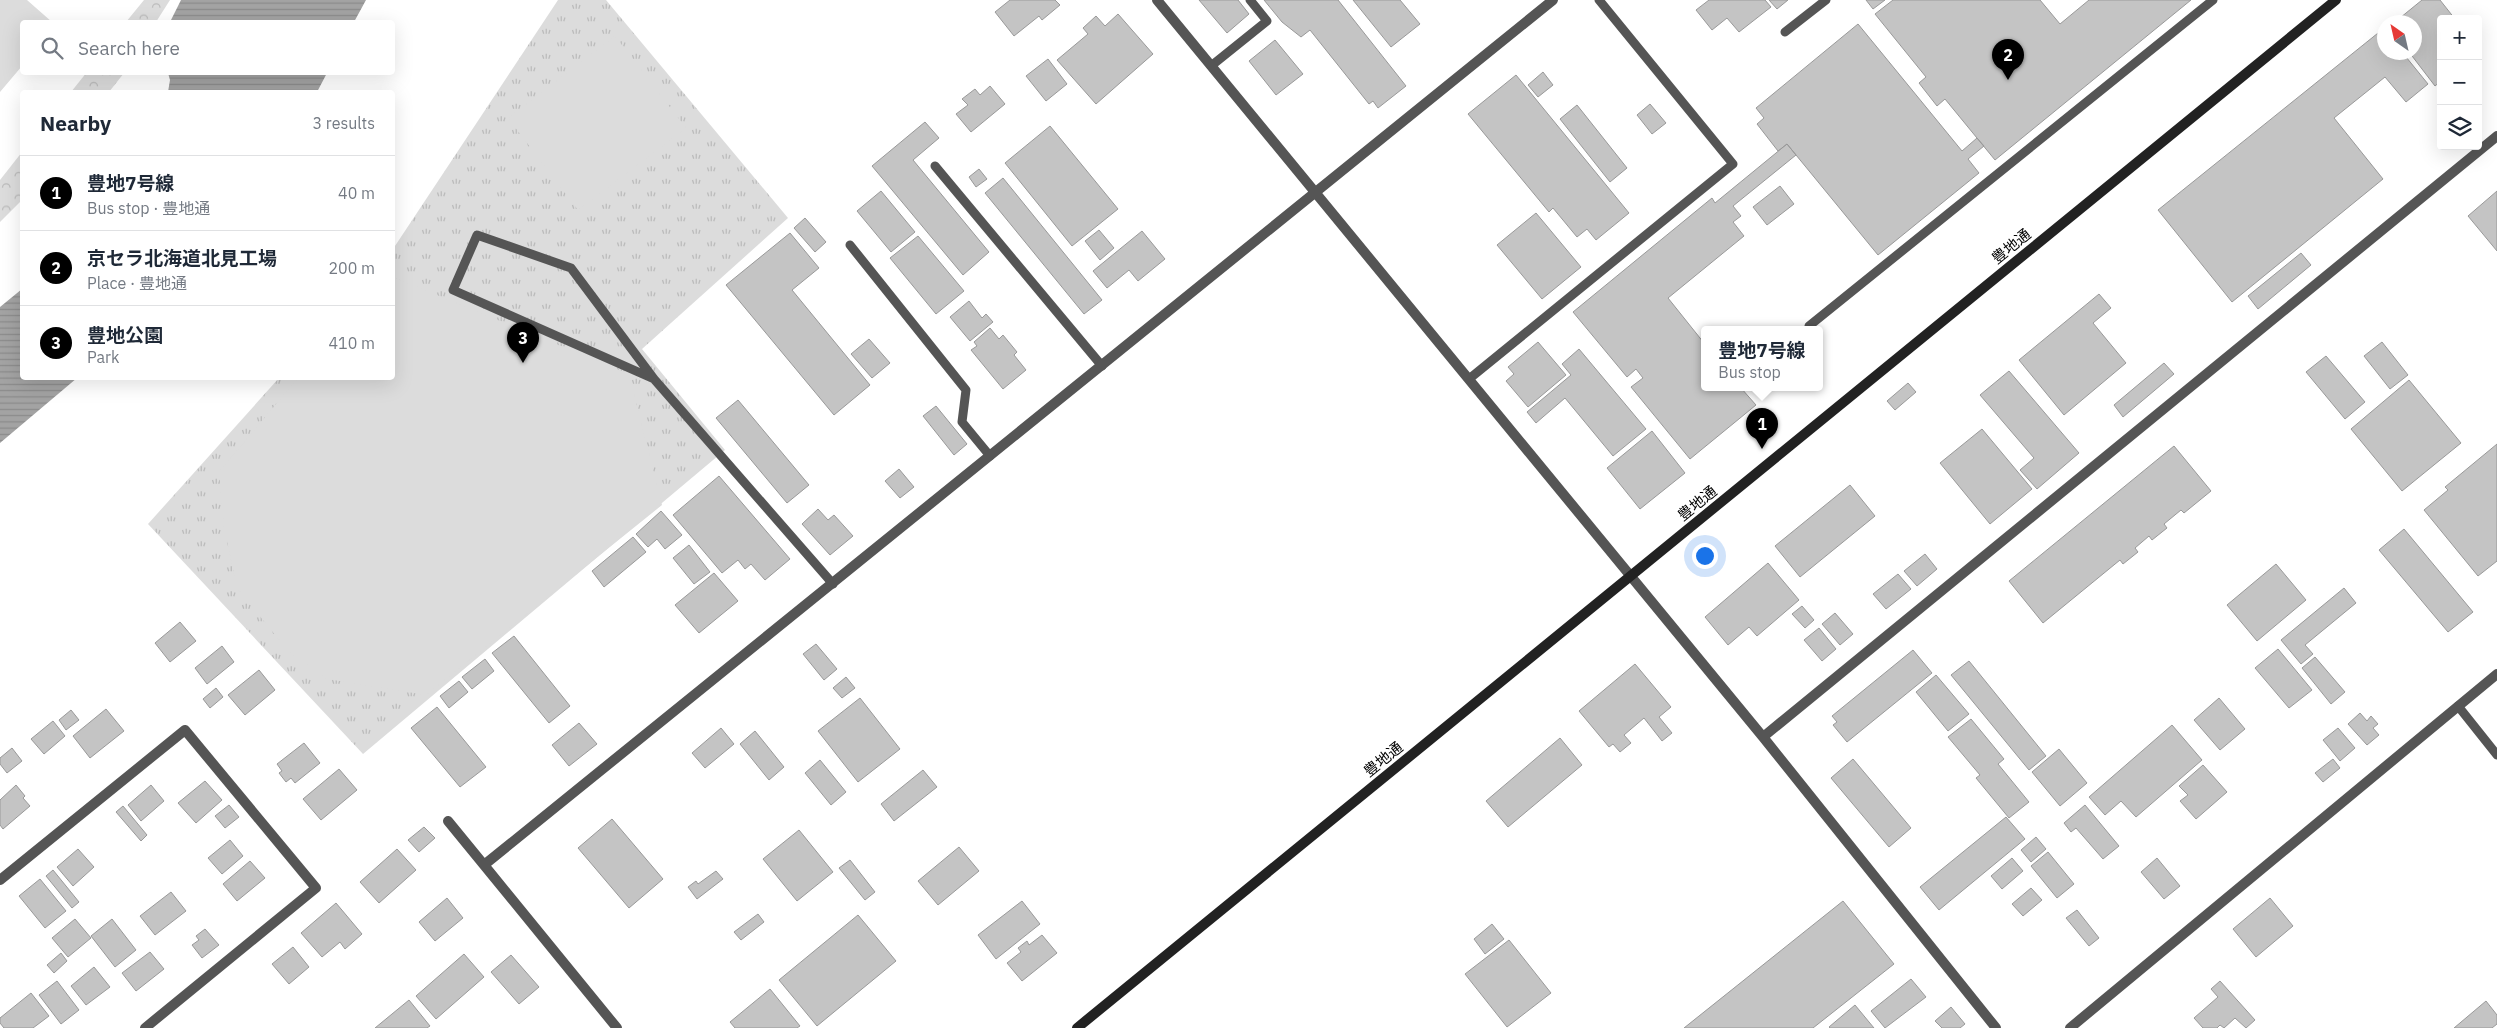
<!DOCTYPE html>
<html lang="en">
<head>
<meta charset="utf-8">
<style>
	:root { --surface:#fff; --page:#f2f2f3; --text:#1f2937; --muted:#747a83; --line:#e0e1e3; --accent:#000 }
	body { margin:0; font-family:"IBM Plex Sans","Noto Sans JP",sans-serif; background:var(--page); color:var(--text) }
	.controls { position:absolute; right:15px; top:15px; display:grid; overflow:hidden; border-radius:5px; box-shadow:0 5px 20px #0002 }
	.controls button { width:45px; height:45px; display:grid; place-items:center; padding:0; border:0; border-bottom:1px solid var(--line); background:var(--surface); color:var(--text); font:25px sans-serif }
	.compass { position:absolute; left:2377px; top:15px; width:45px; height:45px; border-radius:50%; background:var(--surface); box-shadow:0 5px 20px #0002; rotate:326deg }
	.you { position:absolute; left:1704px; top:555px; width:18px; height:18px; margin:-12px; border:4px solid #fff; border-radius:50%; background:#1a73e8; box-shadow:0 0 0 8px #1a73e833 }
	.badge { display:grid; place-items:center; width:32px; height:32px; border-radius:50%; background:var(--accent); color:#fff; font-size:16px; font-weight:700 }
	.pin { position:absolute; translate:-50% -41px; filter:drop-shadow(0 1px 2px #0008) }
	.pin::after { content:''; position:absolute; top:26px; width:18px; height:15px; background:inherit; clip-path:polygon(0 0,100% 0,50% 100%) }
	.popup { position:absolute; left:1701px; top:326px; width:122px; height:65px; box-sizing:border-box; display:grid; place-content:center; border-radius:5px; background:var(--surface); filter:drop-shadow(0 1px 4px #0005); font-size:16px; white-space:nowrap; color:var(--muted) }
	.popup b { font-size:19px; color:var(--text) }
	.popup::after { content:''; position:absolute; left:50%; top:100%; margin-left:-10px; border:10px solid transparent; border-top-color:var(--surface) }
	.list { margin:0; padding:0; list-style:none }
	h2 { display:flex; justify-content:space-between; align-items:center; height:65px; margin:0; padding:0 20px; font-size:21px }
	h2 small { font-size:16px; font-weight:400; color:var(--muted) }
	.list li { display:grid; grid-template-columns:32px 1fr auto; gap:15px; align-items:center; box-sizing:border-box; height:75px; padding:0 20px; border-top:1px solid var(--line) }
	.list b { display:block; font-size:19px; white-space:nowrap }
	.list p { margin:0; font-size:16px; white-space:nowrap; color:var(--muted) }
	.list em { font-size:16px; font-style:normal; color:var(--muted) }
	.icon { flex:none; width:28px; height:28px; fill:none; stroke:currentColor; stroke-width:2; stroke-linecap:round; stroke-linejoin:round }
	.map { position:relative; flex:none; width:2497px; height:1028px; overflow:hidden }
	.search { position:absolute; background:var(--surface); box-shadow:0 5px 20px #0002; left:20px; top:20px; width:375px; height:55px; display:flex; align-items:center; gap:12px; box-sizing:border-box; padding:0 18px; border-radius:5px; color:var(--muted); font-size:19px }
	.panel { position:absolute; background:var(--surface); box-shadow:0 5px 20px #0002; left:20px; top:90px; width:375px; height:290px; border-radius:5px }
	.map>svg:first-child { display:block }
	.forest { fill:url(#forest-crowns) }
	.park { fill:url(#park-tufts) }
	.pitch { fill:#dcdcdc }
	.water { fill:url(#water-rules) }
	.building { fill:#c4c4c4; stroke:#999 }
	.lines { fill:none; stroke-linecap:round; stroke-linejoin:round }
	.lane { stroke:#555; stroke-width:9 }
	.street { stroke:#555; stroke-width:10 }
	.secondary { stroke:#222; stroke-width:10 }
	.labels { text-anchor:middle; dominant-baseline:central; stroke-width:5; stroke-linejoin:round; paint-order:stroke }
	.street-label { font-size:15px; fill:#000; stroke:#fff }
</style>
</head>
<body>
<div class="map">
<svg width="2497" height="1028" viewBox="0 0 2497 1028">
	<defs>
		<pattern id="forest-crowns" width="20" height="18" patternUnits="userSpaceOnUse" patternTransform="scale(1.25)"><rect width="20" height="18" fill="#dcdcdc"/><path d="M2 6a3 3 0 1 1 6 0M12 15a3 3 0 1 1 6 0" fill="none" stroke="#bbb"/></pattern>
		<pattern id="park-tufts" width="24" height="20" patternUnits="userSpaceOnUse" patternTransform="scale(1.25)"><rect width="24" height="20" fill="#dcdcdc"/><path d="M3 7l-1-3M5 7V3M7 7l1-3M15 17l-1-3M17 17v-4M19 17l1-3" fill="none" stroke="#bbb"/></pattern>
		<pattern id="water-rules" width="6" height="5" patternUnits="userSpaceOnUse" patternTransform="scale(1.25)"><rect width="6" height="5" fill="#a3a3a3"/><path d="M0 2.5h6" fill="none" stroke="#8b8b8b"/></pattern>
	</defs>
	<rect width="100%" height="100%" fill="#fff"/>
	<path class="forest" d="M144 0H170L156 22H126Z
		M87 72H124V73L109 92H71Z
		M22 152V200L0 222V180Z"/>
	<path class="park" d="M558 0H606L788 218 642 349 725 450 363 754 148 524 279 378H392L393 249Z"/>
	<path class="pitch" d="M0 0H27L52 22H22V66L0 92Z
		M615 36 686 128 578 210 508 118Z
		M393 277 629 374 662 505 426 695 327 679 289 652 237 588 224 527 219 472 298 378H392Z"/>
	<path class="water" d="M181 0H366L354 22H170Z
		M168 73V72L327 73 317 92H168L170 80Z
		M22 289V378H77L0 443V307Z"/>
	<path class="building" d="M1010 0H1055L1060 5 1042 20 1039 16 1014 36 995 12Z
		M1199 0H1238L1249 14 1227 33Z
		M1264 0H1338L1406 86 1378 108 1373 101 1369 104 1310 30 1301 37 1282 22Z
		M1353 0H1400L1420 24 1391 47Z
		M1709 0H1765L1771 7 1739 32 1727 18 1712 30 1696 10Z
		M1769 0H1788L1777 9Z
		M1866 0H1885L1873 9Z
		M1893 0H2040L2060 24 2089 0H2191L1995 160 1945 99 1937 106 1919 83 1926 77 1875 14Z
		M2422 0H2440L2455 19H2441V81L2435 86 2409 52H2414V22H2395Z
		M1118 14 1153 54 1096 104 1057 60 1088 34 1083 28 1096 16 1105 26Z
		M1858 24 1962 151 1977 138 1984 146 1968 159 1979 173 1878 255 1787 144 1778 151 1757 124 1764 118 1756 108Z
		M2383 29 2384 52H2402L2428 84 2406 102 2385 77 2334 118 2383 179 2232 302 2158 210Z
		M1275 40 1303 74 1276 95 1249 61Z
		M1048 59 1067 84 1046 101 1026 76Z
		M1543 72 1553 85 1538 97 1528 85Z
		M1516 75 1629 213 1596 240 1587 229 1577 237 1553 208 1549 212 1468 114Z
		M990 86 1005 104 971 132 956 114 968 105 962 99 975 89 980 95Z
		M1650 104 1666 123 1652 134 1637 115Z
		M1577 105 1627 168 1610 182 1560 119Z
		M925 122 939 138 913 160 989 252 963 275 872 166Z
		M1050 126 1118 209 1072 246 1005 163Z
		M1787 144 1796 155 1733 206 1741 216 1733 222 1744 236 1668 298 1704 343V388H1741L1756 405 1690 459 1631 387 1643 378 1636 369 1627 377 1573 312 1712 198 1715 203Z
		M979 169 987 179 976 187 969 177Z
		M1003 178 1102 300 1084 314 985 193Z
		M1780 186 1794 204 1767 225 1753 207Z
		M881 191 915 232 891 252 857 211Z
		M2497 191V251L2468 216Z
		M1536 213 1581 267 1542 299 1497 245Z
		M805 218 826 242 815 252 794 228Z
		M1099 230 1114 248 1100 260 1085 241Z
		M1142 231 1165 259 1138 281 1129 270 1107 288 1093 271Z
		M790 233 819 268 792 290 870 385 834 415 726 285Z
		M918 236 964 291 936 314 890 258Z
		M2301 253 2311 265 2258 309 2248 296Z
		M2099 294 2111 308 2093 323 2126 363 2064 415 2019 360Z
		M969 301 982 318 986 314 993 322 970 341 950 317Z
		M990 328 999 339 1003 335 1017 352 1014 355 1026 370 1003 389 971 350 977 346 974 342Z
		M869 339 890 363 872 378 851 354Z
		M1538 342 1566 375 1528 407 1506 381 1514 374 1508 367Z
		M2382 342 2408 375 2390 389 2364 356Z
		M1579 349 1646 429 1613 456 1565 398 1536 423 1527 412 1571 375 1562 364Z
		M2326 356 2365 402 2345 419 2306 372Z
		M2164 363 2174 374 2123 417 2114 405Z
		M2009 371 2079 453 2037 489 2020 470 2034 458 1980 395Z
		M2409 380 2461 443 2402 491 2351 429Z
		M1908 383 1916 392 1895 410 1887 401Z
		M738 400 809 485 787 503 716 418Z
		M936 406 967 444 954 455 923 416Z
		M1982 429 2032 489 1990 524 1940 463Z
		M1652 431 1685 473 1640 509 1607 468Z
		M2497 444V561L2478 576 2424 510 2448 490 2445 487Z
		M2174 446 2211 491 2184 513 2181 510 2164 524 2167 528 2152 540 2149 536 2135 548 2138 552 2123 564 2120 560 2043 623 2009 581Z
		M899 469 914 487 900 498 885 481Z
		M719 476 790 559 765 580 751 564 745 569 738 560 722 573 673 515Z
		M1850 485 1875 516 1800 577 1775 546Z
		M818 509 828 520 834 515 853 536 830 555 802 524Z
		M661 511 682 535 665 549 657 539 648 547 636 534Z
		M2404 529 2473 612 2448 632 2379 550Z
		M633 537 646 552 604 587 592 571Z
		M689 545 710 572 694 584 673 558Z
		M1925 554 1937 569 1917 586 1904 571Z
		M1768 563 1799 600 1757 636 1749 627 1728 645 1705 617Z
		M2276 564 2306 600 2257 641 2227 605Z
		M714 573 738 601 699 633 675 605Z
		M1898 574 1911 589 1886 609 1873 594Z
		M2344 588 2356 603 2305 645 2313 654 2301 664 2281 640Z
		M1802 606 1814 620 1805 628 1792 614Z
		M1835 613 1853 634 1840 645 1822 624Z
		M180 622 196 641 170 662 155 643Z
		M1819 628 1836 649 1822 661 1804 640Z
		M514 636 570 706 549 723 492 653Z
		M816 644 837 669 824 680 803 654Z
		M222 646 234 662 207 684 195 668Z
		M2278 649 2312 690 2289 708 2255 668Z
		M1913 650 1932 673 1847 742 1833 725 1837 722 1832 716Z
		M2315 657 2345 692 2331 704 2302 668Z
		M485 659 494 671 472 689 462 677Z
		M1969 661 2046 756 2029 770 1951 675Z
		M1635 664 1671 707 1659 717 1672 733 1662 741 1644 718 1624 735 1631 743 1620 752 1613 744 1609 747 1579 711Z
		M259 670 275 690 245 715 228 695Z
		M1936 675 1969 714 1948 731 1916 692Z
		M846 677 855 688 842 698 833 688Z
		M459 681 468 692 449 708 440 696Z
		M216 688 223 697 210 708 203 699Z
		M860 698 900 749 858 782 818 731Z
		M2219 698 2245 729 2220 750 2194 720Z
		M437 707 486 767 460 787 411 728Z
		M106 709 124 731 90 758 73 736Z
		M71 710 79 720 66 730 59 720Z
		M2360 713 2367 721 2371 716 2378 724 2373 728 2379 735 2367 745 2348 724Z
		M1971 719 2004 759 1998 764 2029 802 2009 818 1976 778 1980 775 1948 737Z
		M53 721 65 736 44 754 31 739Z
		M579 723 597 744 569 766 552 745Z
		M2172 725 2202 760 2136 817 2121 801 2105 815 2089 797Z
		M721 728 734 744 705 768 692 753Z
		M2338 728 2355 748 2340 761 2323 740Z
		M755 731 784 767 769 780 740 744Z
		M1560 738 1582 765 1508 827 1486 801Z
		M304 743 320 763 295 783 291 778 286 782 279 773 282 771 277 764Z
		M12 748 22 761 7 773 0 764V758Z
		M2059 749 2087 783 2060 806 2032 772Z
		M1853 759 1911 828 1889 847 1831 778Z
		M2333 759 2340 768 2323 782 2315 773Z
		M820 760 846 792 831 805 805 773Z
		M2203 765 2227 792 2196 819 2180 801 2188 795 2179 786Z
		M339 769 357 790 321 820 303 799Z
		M923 770 937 787 894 821 881 804Z
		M205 781 222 800 196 823 178 803Z
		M16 785 25 796 23 798 30 806 3 829 0 825V800Z
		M151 785 164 801 141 821 128 805Z
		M229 805 239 817 225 828 215 816Z
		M2085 805 2119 846 2103 859 2076 828 2071 832 2064 823Z
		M123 806 147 835 141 841 116 812Z
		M2006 817 2025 839 1939 910 1920 887Z
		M612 819 663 879 629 908 578 848Z
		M424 827 435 838 419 852 408 840Z
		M799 830 833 872 797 901 763 859Z
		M2036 837 2046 849 2031 862 2021 850Z
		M230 840 243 856 222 874 208 858Z
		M959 847 979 871 938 905 918 881Z
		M78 849 94 867 73 886 57 867Z
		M397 849 416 870 379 903 360 882Z
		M2048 852 2074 884 2057 898 2031 866Z
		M2012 858 2023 871 2002 889 1991 876Z
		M2157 858 2180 886 2164 899 2141 872Z
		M850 860 875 892 865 900 839 868Z
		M250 861 265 878 237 901 223 884Z
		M53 870 79 902 72 908 46 876Z
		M716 871 723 879 697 899 688 887 696 881 698 884Z
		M40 879 66 911 45 928 19 896Z
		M2031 888 2042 900 2023 916 2012 904Z
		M171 892 186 911 155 935 140 916Z
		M447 898 463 918 435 941 419 922Z
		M2270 898 2293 926 2256 957 2233 929Z
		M1022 901 1040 924 996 959 978 935Z
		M1843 901 1894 964 1813 1028H1684Z
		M336 903 362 934 345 949 340 942 322 957 301 933Z
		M2077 910 2099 938 2089 946 2066 918Z
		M758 914 764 922 741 940 734 932Z
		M858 915 896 961 817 1026 779 980Z
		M75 919 91 938 68 957 52 938Z
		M112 919 136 950 115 967 91 936Z
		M1492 924 1504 939 1485 954 1474 939Z
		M205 929 219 945 202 958 192 945 199 940 196 936Z
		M1042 935 1057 953 1022 981 1007 963 1021 952 1018 948 1027 941 1029 945Z
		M1509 940 1551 993 1507 1027 1465 974Z
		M293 947 309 967 289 984 272 964Z
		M150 952 164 969 136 991 122 973Z
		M61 953 67 961 54 973 47 965Z
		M464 954 484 977 436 1019 416 996Z
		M511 955 539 987 519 1004 491 972Z
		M94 967 110 987 86 1005 71 986Z
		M1911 979 1926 997 1885 1028 1871 1011Z
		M57 981 79 1010 61 1024 39 995Z
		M2220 981 2255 1020 2246 1028 2235 1018 2224 1028 2220 1025 2217 1028H2203L2194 1018 2218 997 2211 989Z
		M770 989 800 1026 797 1028H735L730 1022Z
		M31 993 49 1016 33 1028H4L0 1023V1018Z
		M409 1000 430 1026 427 1028H375Z
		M2486 1001 2497 1015V1024L2492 1028H2454Z
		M1855 1005 1874 1028H1830L1829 1027Z
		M1951 1007 1965 1024 1960 1028H1942L1935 1021Z"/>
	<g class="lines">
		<path class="lane" d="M1785 32 1826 0
			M1211 66 1267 21 1250 0
			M935 166 1102 366
			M850 245 966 390 962 422 990 456
			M1809 326 2213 0
			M654 379 571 268 477 235 453 290 654 379 833 584
			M1469 379 1733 164 1599 0
			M2458 706 2497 755"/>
		<path class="street" d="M1157 0 1763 737 1996 1028
			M1763 737 2497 136
			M448 821 484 865
			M0 880 185 730 316 888 145 1028
			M617 1028 484 865 1553 0
			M2070 1028 2497 674"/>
		<path class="secondary" d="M1077 1028 2336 0"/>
	</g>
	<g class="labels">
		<g class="street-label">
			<text transform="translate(2011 246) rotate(-39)">豊地通</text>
			<text transform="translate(1697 503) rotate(-39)">豊地通</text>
			<text transform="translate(1383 759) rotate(-39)">豊地通</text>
		</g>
	</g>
</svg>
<div class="controls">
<button>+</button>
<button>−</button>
<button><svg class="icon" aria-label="layers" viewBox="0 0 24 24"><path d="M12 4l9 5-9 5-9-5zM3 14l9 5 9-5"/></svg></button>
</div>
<svg class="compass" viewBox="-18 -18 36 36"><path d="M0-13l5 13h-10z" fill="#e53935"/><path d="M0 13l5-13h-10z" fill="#747a83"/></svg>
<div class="you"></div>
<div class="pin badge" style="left:1762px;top:449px">1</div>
<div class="popup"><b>豊地7号線</b>Bus stop</div>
<div class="pin badge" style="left:2008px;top:80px">2</div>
<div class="pin badge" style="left:523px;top:363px">3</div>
<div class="search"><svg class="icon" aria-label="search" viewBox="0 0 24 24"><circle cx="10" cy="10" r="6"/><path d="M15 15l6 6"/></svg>Search here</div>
<section class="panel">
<h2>Nearby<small>3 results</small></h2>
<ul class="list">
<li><span class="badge">1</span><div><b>豊地7号線</b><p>Bus stop · 豊地通</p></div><em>40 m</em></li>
<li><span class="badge">2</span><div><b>京セラ北海道北見工場</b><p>Place · 豊地通</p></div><em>200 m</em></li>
<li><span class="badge">3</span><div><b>豊地公園</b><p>Park</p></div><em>410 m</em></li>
</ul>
</section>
</div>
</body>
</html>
